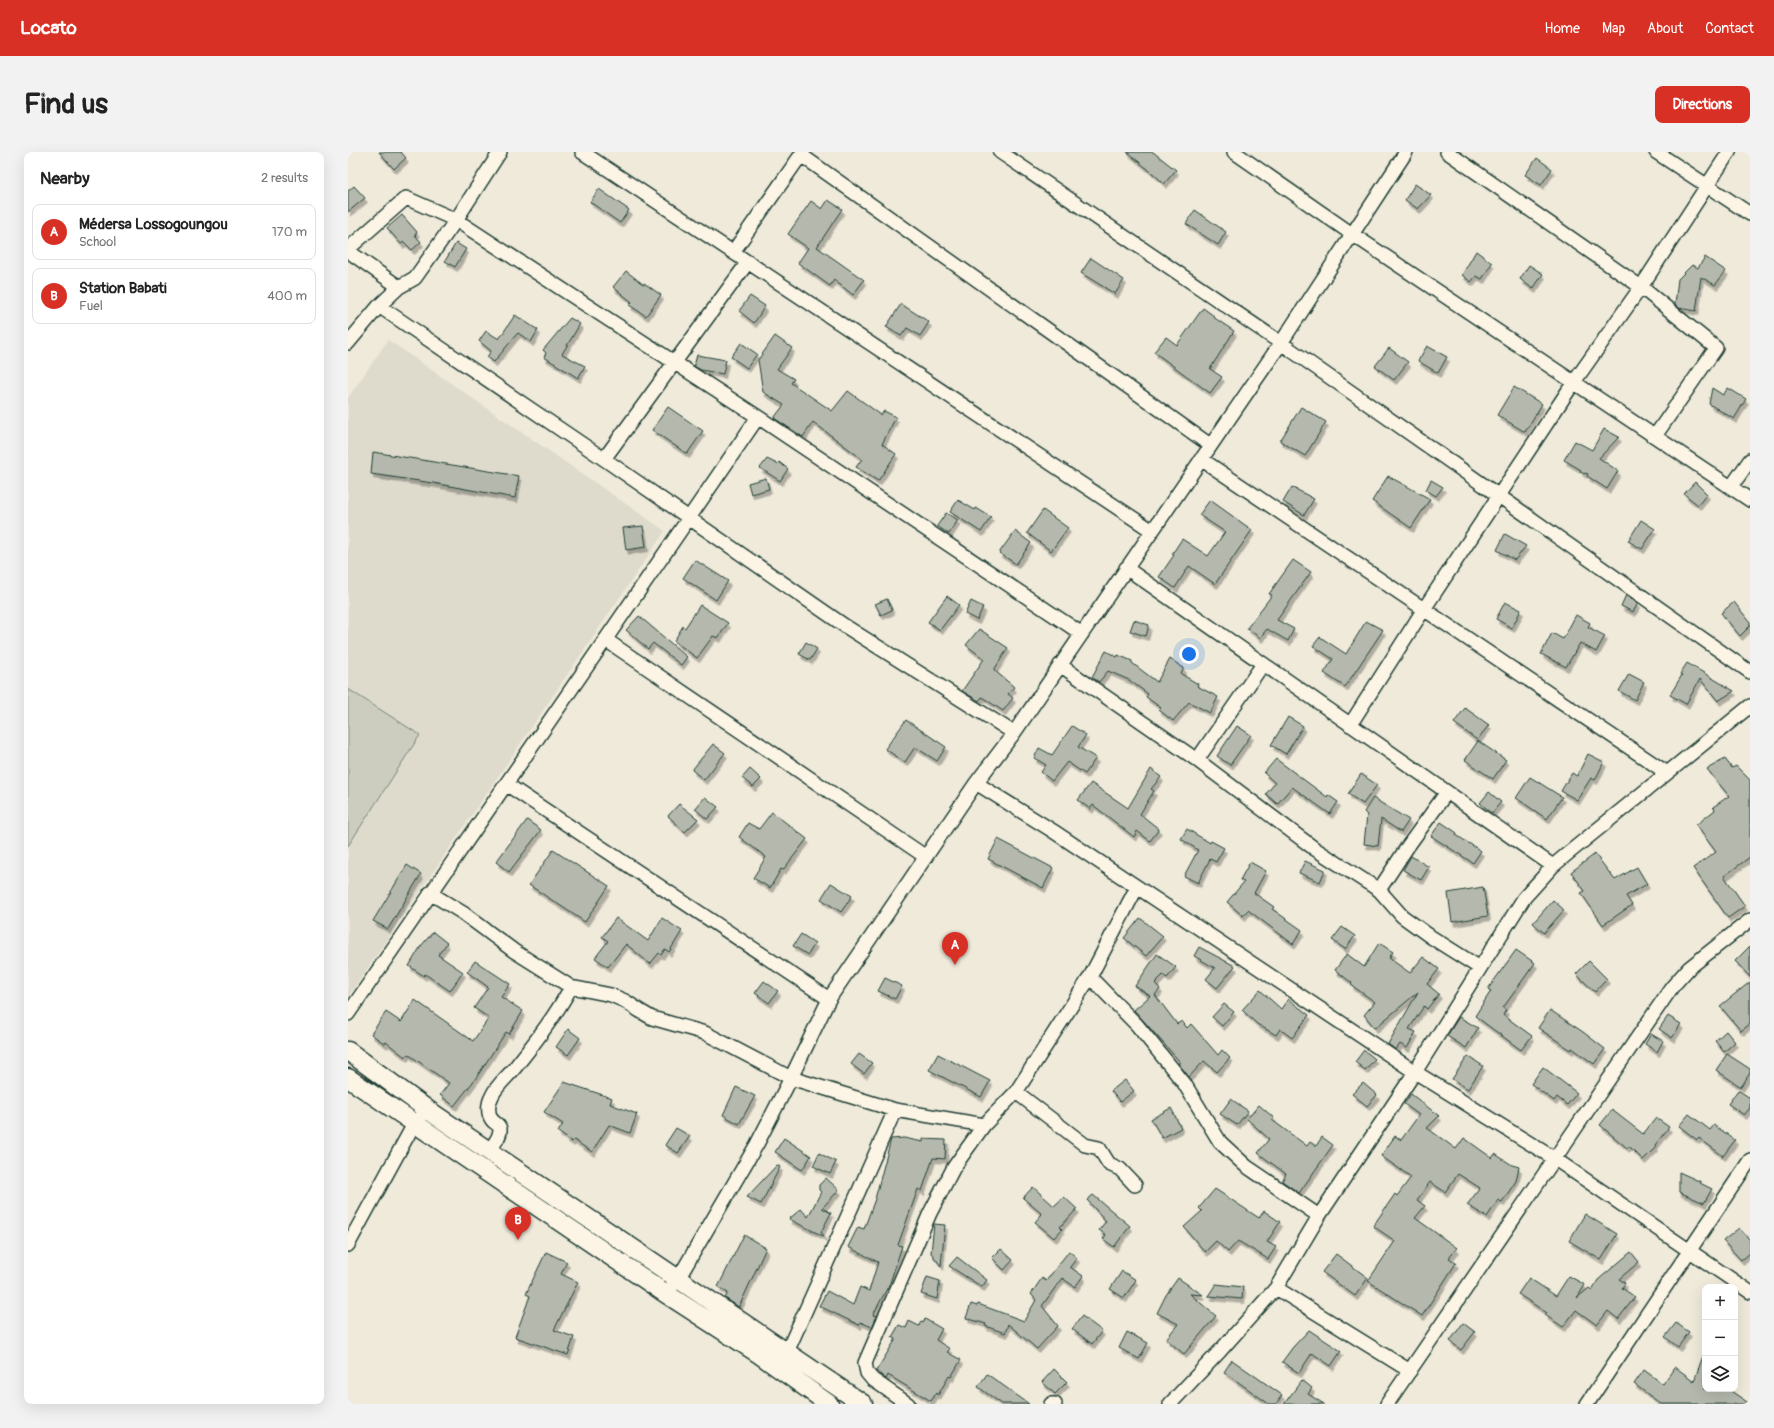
<!DOCTYPE html>
<html lang="en">
<head>
<meta charset="utf-8">
<style>
	:root { --surface:#fff; --page:#f2f2f2; --text:#222; --muted:#767676; --line:#e0e0e0; --accent:#d93025 }
	body { margin:0; font-family:Pangolin,sans-serif; background:var(--page); color:var(--text) }
	.controls { position:absolute; right:12px; bottom:12px; display:grid; overflow:hidden; border-radius:8px; box-shadow:0 4px 16px #0002 }
	.controls button { width:36px; height:36px; display:grid; place-items:center; padding:0; border:0; border-bottom:1px solid var(--line); background:var(--surface); color:var(--text); font:20px sans-serif }
	.you { position:absolute; left:841px; top:502px; width:14px; height:14px; margin:-10px; border:3px solid #fff; border-radius:50%; background:#1a73e8; box-shadow:0 0 0 6px #1a73e833 }
	.badge { display:grid; place-items:center; width:26px; height:26px; border-radius:50%; background:var(--accent); color:#fff; font-size:13px; font-weight:700 }
	.pin { position:absolute; translate:-50% -33px; filter:drop-shadow(0 1px 2px #0008) }
	.pin::after { content:''; position:absolute; top:21px; width:14px; height:12px; background:inherit; clip-path:polygon(0 0,100% 0,50% 100%) }
	.list { margin:0; padding:0; list-style:none }
	h2 { display:flex; justify-content:space-between; align-items:center; height:52px; margin:0; padding:0 16px; font-size:17px }
	h2 small { font-size:13px; font-weight:400; color:var(--muted) }
	.list li { display:grid; grid-template-columns:26px 1fr auto; gap:12px; align-items:center; box-sizing:border-box; height:56px; margin:0 8px 8px; padding:0 8px; border:1px solid var(--line); border-radius:8px }
	.list b { display:block; font-size:15px; white-space:nowrap }
	.list p { margin:0; font-size:13px; white-space:nowrap; color:var(--muted) }
	.list em { font-size:13px; font-style:normal; color:var(--muted) }
	.icon { flex:none; width:22px; height:22px; fill:none; stroke:currentColor; stroke-width:2; stroke-linecap:round; stroke-linejoin:round }
	.map { position:relative; flex:none; width:1402px; height:1252px; overflow:hidden; border-radius:8px }
	header { display:flex; align-items:center; gap:24px; box-sizing:border-box; height:56px; padding:0 20px; background:var(--accent); color:#fff }
	header strong { font-size:19px }
	nav { display:flex; gap:22px; margin-inline-start:auto; font-size:14px }
	.intro { display:flex; align-items:center; justify-content:space-between; box-sizing:border-box; height:96px; padding:0 24px }
	h1 { margin:0; font-size:28px }
	.button { padding:10px 18px; border-radius:8px; background:var(--accent); color:#fff; font-size:14px; font-weight:700 }
	main { display:flex; gap:24px; padding:0 24px }
	aside { flex:1; background:var(--surface); border-radius:8px; box-shadow:0 4px 16px #0002 }
	.map>svg:first-child { display:block }
	.built { fill:#dedbcc }
	.garden { fill:#cccdbf; stroke:#76857a }
	.building { fill:#b5b9ad; stroke:#1f3d34; filter:url(#shadow) }
	.lines { fill:none; stroke-linecap:round; stroke-linejoin:round }
	.street-casing { stroke:#1f3d34; stroke-width:16 }
	.secondary-casing { stroke:#1f3d34; stroke-width:21 }
	.street { stroke:#fcf5e5; stroke-width:13 }
	.secondary { stroke:#fcf5e5; stroke-width:18 }
</style>
</head>
<body>
<header>
<strong>Locato</strong>
<nav><a>Home</a><a>Map</a><a>About</a><a>Contact</a></nav>
</header>
<div class="intro"><h1>Find us</h1><a class="button">Directions</a></div>
<main>
<aside>
<h2>Nearby<small>2 results</small></h2>
<ul class="list">
<li><span class="badge">A</span><div><b>Médersa Lossogoungou</b><p>School</p></div><em>170 m</em></li>
<li><span class="badge">B</span><div><b>Station Babati</b><p>Fuel</p></div><em>400 m</em></li>
</ul>
</aside>
<div class="map">
<svg width="1402" height="1252" viewBox="0 0 1402 1252">
	<defs>
		<filter id="shadow"><feDropShadow dx="2.5" dy="4.5" stdDeviation="0" flood-color="#0004"/></filter>
	</defs>
	<rect width="100%" height="100%" fill="#efeada"/>
	<filter id="ink" filterUnits="userSpaceOnUse"><feTurbulence type="fractalNoise" baseFrequency=".025" numOctaves="2"/><feDisplacementMap in="SourceGraphic" scale="8" xChannelSelector="R" yChannelSelector="G"/><feConvolveMatrix kernelMatrix="1 2 1 2 8 2 1 2 1" color-interpolation-filters="sRGB"/></filter>
	<g filter="url(#ink)">
		<path class="built" d="M40 188 317 379 0 845V246Z"/>
		<path class="garden" d="M0 537 72 583 0 694Z"/>
		<path class="building" d="M31 0H53L58 6 46 17Z
			M779 0H805L828 18 816 32 808 24Z
			M1189 6 1204 17 1193 33 1177 23Z
			M1067 32 1083 43 1070 57 1057 48Z
			M6 34 17 46 0 60V39Z
			M251 37 281 58 272 71 242 50Z
			M480 48 494 57 469 95 516 128 505 143 486 128 482 134 450 111 460 96 440 82 463 49 474 57Z
			M847 58 878 80 870 93 838 72Z
			M54 63 69 80 67 83 73 90 64 98 56 90 53 92 39 76Z
			M108 91 118 97 107 115 97 109Z
			M1128 99 1144 111 1134 127 1128 124 1123 130 1114 123Z
			M1357 105 1378 119 1367 133 1353 125 1348 159 1331 156 1327 152 1330 127 1344 113 1350 116Z
			M743 106 776 128 767 142 733 121Z
			M1181 113 1195 122 1185 137 1172 127Z
			M278 119 296 133V131L313 143 298 164 281 153 284 150 265 135Z
			M402 144 417 154 406 171 391 159Z
			M553 152 581 170 572 184 559 176 553 184 538 175Z
			M855 156 866 164 865 165 886 179 862 217 874 225 862 241 806 200 818 185 829 193Z
			M167 163 190 178 183 190 170 181 168 183 146 210 139 205 143 199 131 189 138 179 151 187Z
			M222 166 232 172 214 202 237 214 230 226 196 205 198 201 195 198Z
			M427 184 444 196 429 217 446 227 443 231 484 259 500 239 533 263 536 259 548 265 534 292 548 302 530 329 508 315 514 307 465 270 455 285 426 266 436 253 415 240 410 208Z
			M393 191 409 202 399 216 383 205Z
			M1079 194 1099 205 1090 221 1070 209Z
			M1041 196 1060 210 1046 228 1027 214Z
			M349 203 378 208 375 222 353 218 346 214Z
			M1166 235 1194 252 1177 280 1149 263Z
			M1364 236 1375 243 1380 236 1398 247 1386 267 1361 252Z
			M320 255 355 279 339 302 304 278Z
			M953 255 978 270 957 304 932 289Z
			M1256 277 1271 285 1251 306 1270 319 1259 337 1239 324 1240 322 1237 321 1236 322 1232 319 1233 318 1216 308 1227 289 1244 298Z
			M25 300 171 324 167 346 85 331 23 322Z
			M419 307 429 312 431 310 440 317 432 329 412 316Z
			M1040 324 1082 347 1063 376 1024 349Z
			M418 326 421 337 403 342 400 331Z
			M1083 328 1095 335 1088 344 1078 338Z
			M1347 330 1359 342 1350 353 1336 342Z
			M944 335 966 347 956 363 935 350Z
			M610 348 627 358 628 356 643 365 633 380 602 360Z
			M862 348 904 378 867 432 841 414 827 436 811 425 826 403 824 402 834 387 860 404 877 380 851 363Z
			M695 358 720 376 703 399 679 381Z
			M598 361 610 368 601 382 589 374Z
			M1293 368 1307 377 1294 397 1280 389Z
			M295 374 298 395 278 398 275 376Z
			M667 379 683 391 668 412 651 401Z
			M1157 382 1178 394 1167 408 1149 398Z
			M347 408 380 429 368 448 335 426Z
			M945 408 963 420 929 468 946 477 940 489 919 477 912 486 899 476 924 443 921 442Z
			M1278 443 1290 451 1285 460 1273 454Z
			M599 444 611 453 592 478 580 470Z
			M539 447 544 458 533 463 527 452Z
			M623 449 635 455 629 468 617 462Z
			M1157 450 1173 458 1164 476 1148 467Z
			M1386 450 1402 470V474L1392 484 1373 461Z
			M352 453 380 471 370 486 365 484 349 506 326 489 335 474 337 476Z
			M1228 463 1242 471 1240 475 1257 484 1248 500 1232 491 1218 515 1193 502 1204 481 1215 487Z
			M291 464 339 505 333 513 305 491 300 497 278 478Z
			M786 468 801 473 798 484 782 479Z
			M1018 469 1035 478 997 535 976 521 985 507 965 494 972 485 998 502Z
			M631 477 660 496 646 518 666 535 660 542 665 546 655 559 634 545 631 549 614 539 636 507 618 493Z
			M458 490 469 497 462 508 451 502Z
			M758 499 769 505 770 503 784 509V511L809 530 822 507 836 516 833 522 850 532 849 534 870 545 862 561 841 550 825 569 811 558 813 556 798 545 800 542 781 528 760 519 751 530 744 525Z
			M1339 511 1344 514 1386 539 1370 549 1352 527 1338 552 1322 543 1334 523 1332 522Z
			M1281 522 1296 530 1287 548 1271 539Z
			M1117 556 1141 573 1129 588 1106 571Z
			M940 565 955 574 938 602 923 593Z
			M558 568 598 595 589 609 567 595 557 610 537 597Z
			M724 574 738 583 730 595 748 606 737 622 719 610 704 629 693 620 698 613 686 606 691 596 704 603Z
			M889 574 903 583 882 613 869 604Z
			M1130 589 1158 608 1145 627 1117 608Z
			M365 592 377 601 356 628 344 618Z
			M1240 602 1256 610 1247 628 1243 626 1229 648 1213 639 1224 621 1229 624Z
			M928 607 979 645 980 643 990 650 982 662 944 635 929 652 918 642 927 631 916 621Z
			M1377 607 1384 616 1388 614 1402 628V705L1376 724 1397 754 1380 766 1345 716 1368 700 1348 673 1367 658 1365 655 1381 644 1359 617Z
			M402 617 413 627 405 635 394 626Z
			M803 617 813 625 803 637 806 639 792 662 811 677 802 689 789 679 786 685 745 653 742 657 730 648 743 631 780 656Z
			M1013 622 1029 633 1015 652 1000 642Z
			M1182 625 1214 645 1199 667 1168 646Z
			M1141 640 1153 650 1144 661 1132 651Z
			M357 645 370 655 359 667 347 657Z
			M1025 646 1061 668 1053 680 1033 667 1030 694 1016 692 1019 663 1016 660Z
			M331 652 350 667 337 680 320 664Z
			M424 660 459 687 435 718 433 717 422 736 405 726 418 705 391 685 400 671 411 677Z
			M179 668 193 678 161 720 148 710Z
			M1093 670 1109 681 1108 683 1133 699 1125 711 1083 684Z
			M839 677 862 691 863 689 876 696 868 710 862 707 850 731 836 724 850 698 833 687Z
			M650 687 705 716 695 736 640 707Z
			M205 698 261 734 237 770 181 733Z
			M1247 702 1267 728 1289 715 1299 732 1278 744 1284 753 1255 773 1233 741 1237 739 1223 720Z
			M1063 704 1081 715 1073 728 1055 718Z
			M957 709 977 718 972 730 951 721Z
			M902 710 918 719 906 741 926 755 924 757 954 778 945 792 900 758 895 764 879 750 896 730 892 728Z
			M59 713 73 722 40 777 25 769Z
			M483 731 504 744 493 760 473 747Z
			M1135 735 1140 764 1104 770 1100 741Z
			M1205 748 1216 758 1196 781 1185 771Z
			M268 766 300 789 314 766 334 779 321 800 317 797 313 803 311 801 302 812 278 792 260 815 247 806 260 789 254 785Z
			M792 766 815 784 798 804 776 786Z
			M994 775 1007 784 997 797 984 788Z
			M85 780 99 791 90 803 115 820 102 839 77 822 76 824 61 814 73 794Z
			M453 782 467 791 460 803 445 794Z
			M1031 791 1045 800 1041 806 1062 821 1075 805 1091 817 1079 832 1091 842 1079 857 1076 854 1061 877 1068 880 1059 896 1052 892 1048 898 1040 892 1070 840 1027 876 1016 863 1027 850 1003 833 1004 831 987 818 999 802 1016 815Z
			M1402 794V825L1387 809Z
			M851 795 887 814 869 836 858 827 867 816 846 804Z
			M1168 798 1187 811 1155 856 1158 858 1155 863 1184 884 1173 898 1127 864 1143 839 1140 837Z
			M809 802 828 815 819 826 815 823 807 831 812 837 807 843 829 872 834 869 839 876 843 872 870 903 874 898 882 906 869 920 856 909 841 925 830 911 832 910 786 858 802 844 787 834Z
			M127 809 162 832 153 845 175 859 161 882 158 880 128 926 106 954 92 943 101 931 60 902 57 905 38 890 37 892 23 882 38 860 53 870 67 848 125 889 141 866 126 856 140 835 119 820Z
			M1241 809 1259 827 1247 840 1228 822Z
			M537 826 554 834 547 847 530 839Z
			M416 829 430 839 421 851 407 841Z
			M1402 830V872L1393 879 1372 854Z
			M912 838 933 857 940 847 961 863 944 886 932 877 928 883 909 872 894 858Z
			M876 852 886 860 874 874 864 865Z
			M1202 858 1235 880 1257 897 1246 912 1224 896 1223 898 1190 876Z
			M1320 864 1333 872 1324 886 1311 877Z
			M1111 865 1130 876 1118 896 1099 884Z
			M220 877 232 886 220 903 208 895Z
			M1378 879 1387 890 1376 900 1367 889Z
			M1303 882 1315 889 1309 900 1297 892Z
			M1016 898 1027 907 1017 918 1007 910Z
			M511 902 524 911 516 922 503 912Z
			M590 902 642 929 633 945 581 918Z
			M1379 902 1402 917V921L1393 935 1368 918Z
			M1120 904 1135 914 1120 937 1104 927Z
			M1195 915 1229 941 1219 953 1209 945 1206 949 1183 932Z
			M777 928 786 939 772 950 763 939Z
			M216 930 264 946 262 952 289 962 282 981 261 973 244 1000 226 988 224 990 210 980 215 972 196 960Z
			M1015 931 1029 943 1019 954 1004 942Z
			M388 935 407 944 391 972 375 963Z
			M1390 938 1402 946V956L1396 963 1380 952Z
			M1063 942 1091 964 1079 976 1108 997 1116 986 1144 1006 1147 1002 1164 1013 1171 1015 1168 1029 1154 1050 1150 1048 1139 1065 1119 1053 1132 1036 1110 1022 1097 1040 1082 1030 1069 1048 1077 1054 1067 1066 1109 1096 1101 1106 1108 1111 1074 1164 1020 1129 1047 1089 1025 1074 1047 1042 1049 1044 1063 1025 1033 1004 1047 984 1053 988 1071 963 1056 952Z
			M883 947 900 959 889 973 872 962Z
			M911 953 926 966 924 968 959 994 962 990 968 994 974 985 985 993 951 1041 934 1029 938 1022 910 1001 921 987 899 967Z
			M823 956 833 976 814 986 803 967Z
			M1264 958 1295 982 1308 966 1321 975 1307 993 1308 995 1295 1008 1281 994 1279 996 1252 973Z
			M1341 962 1362 978 1366 973 1387 988 1375 1004 1351 986 1349 988 1331 974Z
			M328 976 342 984 330 1001 317 993Z
			M436 986 463 1004 454 1018 427 1000Z
			M556 986 575 990V987L598 988 597 1007 585 1006 574 1039 570 1037 550 1093 554 1094 542 1131 525 1163 529 1164 524 1175 512 1170 511 1173 471 1154 479 1139 505 1153 512 1135 521 1139 530 1110 500 1095 510 1075 516 1077 527 1047 543 987Z
			M471 1001 488 1010 482 1022 465 1014Z
			M429 1013 432 1015 413 1052 399 1045Z
			M1331 1020 1353 1030 1352 1031 1364 1037 1356 1051 1331 1040Z
			M478 1026 491 1038 474 1056 483 1061 473 1080 477 1085 441 1067 453 1057 460 1065 473 1040 471 1038V1033Z
			M685 1035 706 1054 716 1045 729 1057 712 1075 714 1077 706 1086 687 1070 694 1062 675 1046Z
			M867 1037 911 1066 916 1059 932 1070 919 1090 928 1095 920 1107 890 1089 880 1100 868 1089 857 1100 836 1075 854 1059 851 1056Z
			M745 1043 782 1074 766 1095 755 1087 758 1083 751 1078 758 1069 739 1048Z
			M1237 1062 1269 1082 1253 1108 1221 1089Z
			M586 1072 597 1073 593 1114 583 1101Z
			M1391 1076 1402 1088V1100L1393 1108 1375 1089Z
			M396 1083 418 1096 391 1155 377 1146 380 1141 370 1135Z
			M653 1097 665 1108 656 1118 644 1106Z
			M721 1099 729 1106 722 1115 735 1124 727 1135 714 1126 694 1154 710 1174 689 1197 660 1172 657 1181 637 1174 638 1172 618 1166 623 1152 629 1154 630 1152 676 1169 688 1148 683 1142 694 1126 698 1129Z
			M198 1100 219 1110 213 1122 230 1130 206 1178 226 1185 220 1203 167 1185 182 1144 178 1142Z
			M1283 1100 1291 1110 1271 1127 1277 1131 1274 1136 1287 1145 1270 1167 1260 1159 1249 1173 1228 1158 1215 1175 1197 1163 1199 1161 1170 1142 1181 1126 1208 1144 1221 1124 1237 1133 1229 1146 1241 1136 1244 1138 1250 1128Z
			M988 1102 1020 1126 1007 1144 974 1120Z
			M609 1105 639 1128 634 1135 601 1114Z
			M774 1119 788 1128 776 1146 762 1137Z
			M579 1125 592 1129 589 1147 573 1142Z
			M830 1126 855 1143 842 1142 868 1164 836 1202 818 1187 830 1172 809 1161 818 1143Z
			M868 1132 895 1135 894 1147 860 1144Z
			M734 1164 754 1179 744 1192 724 1177Z
			M577 1167 594 1177 588 1188 602 1197 599 1200 613 1208 603 1225 601 1224 590 1243 588 1241 583 1249 540 1223 538 1227 528 1219 548 1187 544 1185 551 1173 558 1176 561 1169 571 1174 573 1169 576 1170Z
			M1115 1171 1127 1180 1113 1198 1102 1189Z
			M1328 1171 1341 1180 1330 1195 1317 1185Z
			M961 1178 993 1199 983 1214 964 1201 951 1221 934 1210 945 1195Z
			M779 1180 800 1191 791 1207 771 1196Z
			M1355 1204H1357V1237H1380L1402 1252H1313L1286 1232 1296 1218 1315 1232 1327 1215 1346 1229Z
			M884 1208 934 1243 928 1252H921L876 1220Z
			M706 1217 719 1230 707 1242 694 1230Z
			M639 1222 681 1252H654L630 1235Z
			M954 1228 964 1236 960 1242 976 1252H936Z"/>
		<g class="lines">
			<g class="street-casing">
				<path id="street" d="M234 0 803 378
					M652 0 933 191 1402 520
					M886 0 1004 82 1402 348
					M1099 0 1293 135 1368 196 1307 284
					M1308 0 1402 62
					M453 3 862 293
					M0 97 58 46 108 68 410 265 734 482
					M0 99 51 135
					M385 100 455 0
					M31 154 256 307 341 366 410 265
					M0 191 31 154 51 135 67 126 108 68 152 0
					M256 307 400 110
					M853 307 1319 621
					M1383 335 1402 308
					M778 416 1205 714
					M258 488 578 705
					M712 513 849 608 967 697 1031 738 1054 764 1083 785 1132 816
					M1002 573 1076 457 1226 230 1293 135 1381 0
					M849 608 915 512
					M628 631 705 679 1067 920 1207 1007 1402 1140
					M158 632 481 847
					M1031 738 1060 694 1099 640
					M82 741 115 761 166 799 223 835C208 863 189 888 169 913 161 924 149 932 144 944 140 951 139 961 144 968 146 971 151 972 152 977 153 984 145 993 141 999
					M742 825 789 873 836 931 872 990 898 1014 971 1064
					M223 835 263 843 277 849 292 859 304 866 357 881 443 926 547 958 636 973
					M0 862 341 366 497 474 666 581
					M668 940 737 993 751 996 761 1012 772 1017 787 1033
					M0 1093 66 972 73 965
					M324 1134 330 1127 409 992 443 926 481 847 628 631 666 581 933 191 1058 0
					M928 1136 1062 1219
					M432 1206 439 1200 547 958
					M560 1252 524 1227 519 1221 517 1211 582 1061 606 1015 636 973 668 940 742 825 789 735
					M703 1252H707
					M822 1252 872 1199 928 1136 971 1064 1067 920 1176 746 1205 714 1218 703 1402 554
					M1039 1252 1324 835 1341 816 1402 768
					M1239 1252 1402 1008"/>
			</g>
			<g class="secondary-casing">
				<path id="secondary" d="M0 899 80 958 515 1252
					M0 926 317 1141 411 1202 481 1252"/>
			</g>
			<use href="#street" class="street"/>
			<use href="#secondary" class="secondary"/>
		</g>
	</g>
</svg>
<div class="controls">
<button>+</button>
<button>−</button>
<button><svg class="icon" aria-label="layers" viewBox="0 0 24 24"><path d="M12 4l9 5-9 5-9-5zM3 14l9 5 9-5"/></svg></button>
</div>
<div class="you"></div>
<div class="pin badge" style="left:607px;top:813px">A</div>
<div class="pin badge" style="left:170px;top:1088px">B</div>
</div>
</main>
</body>
</html>
